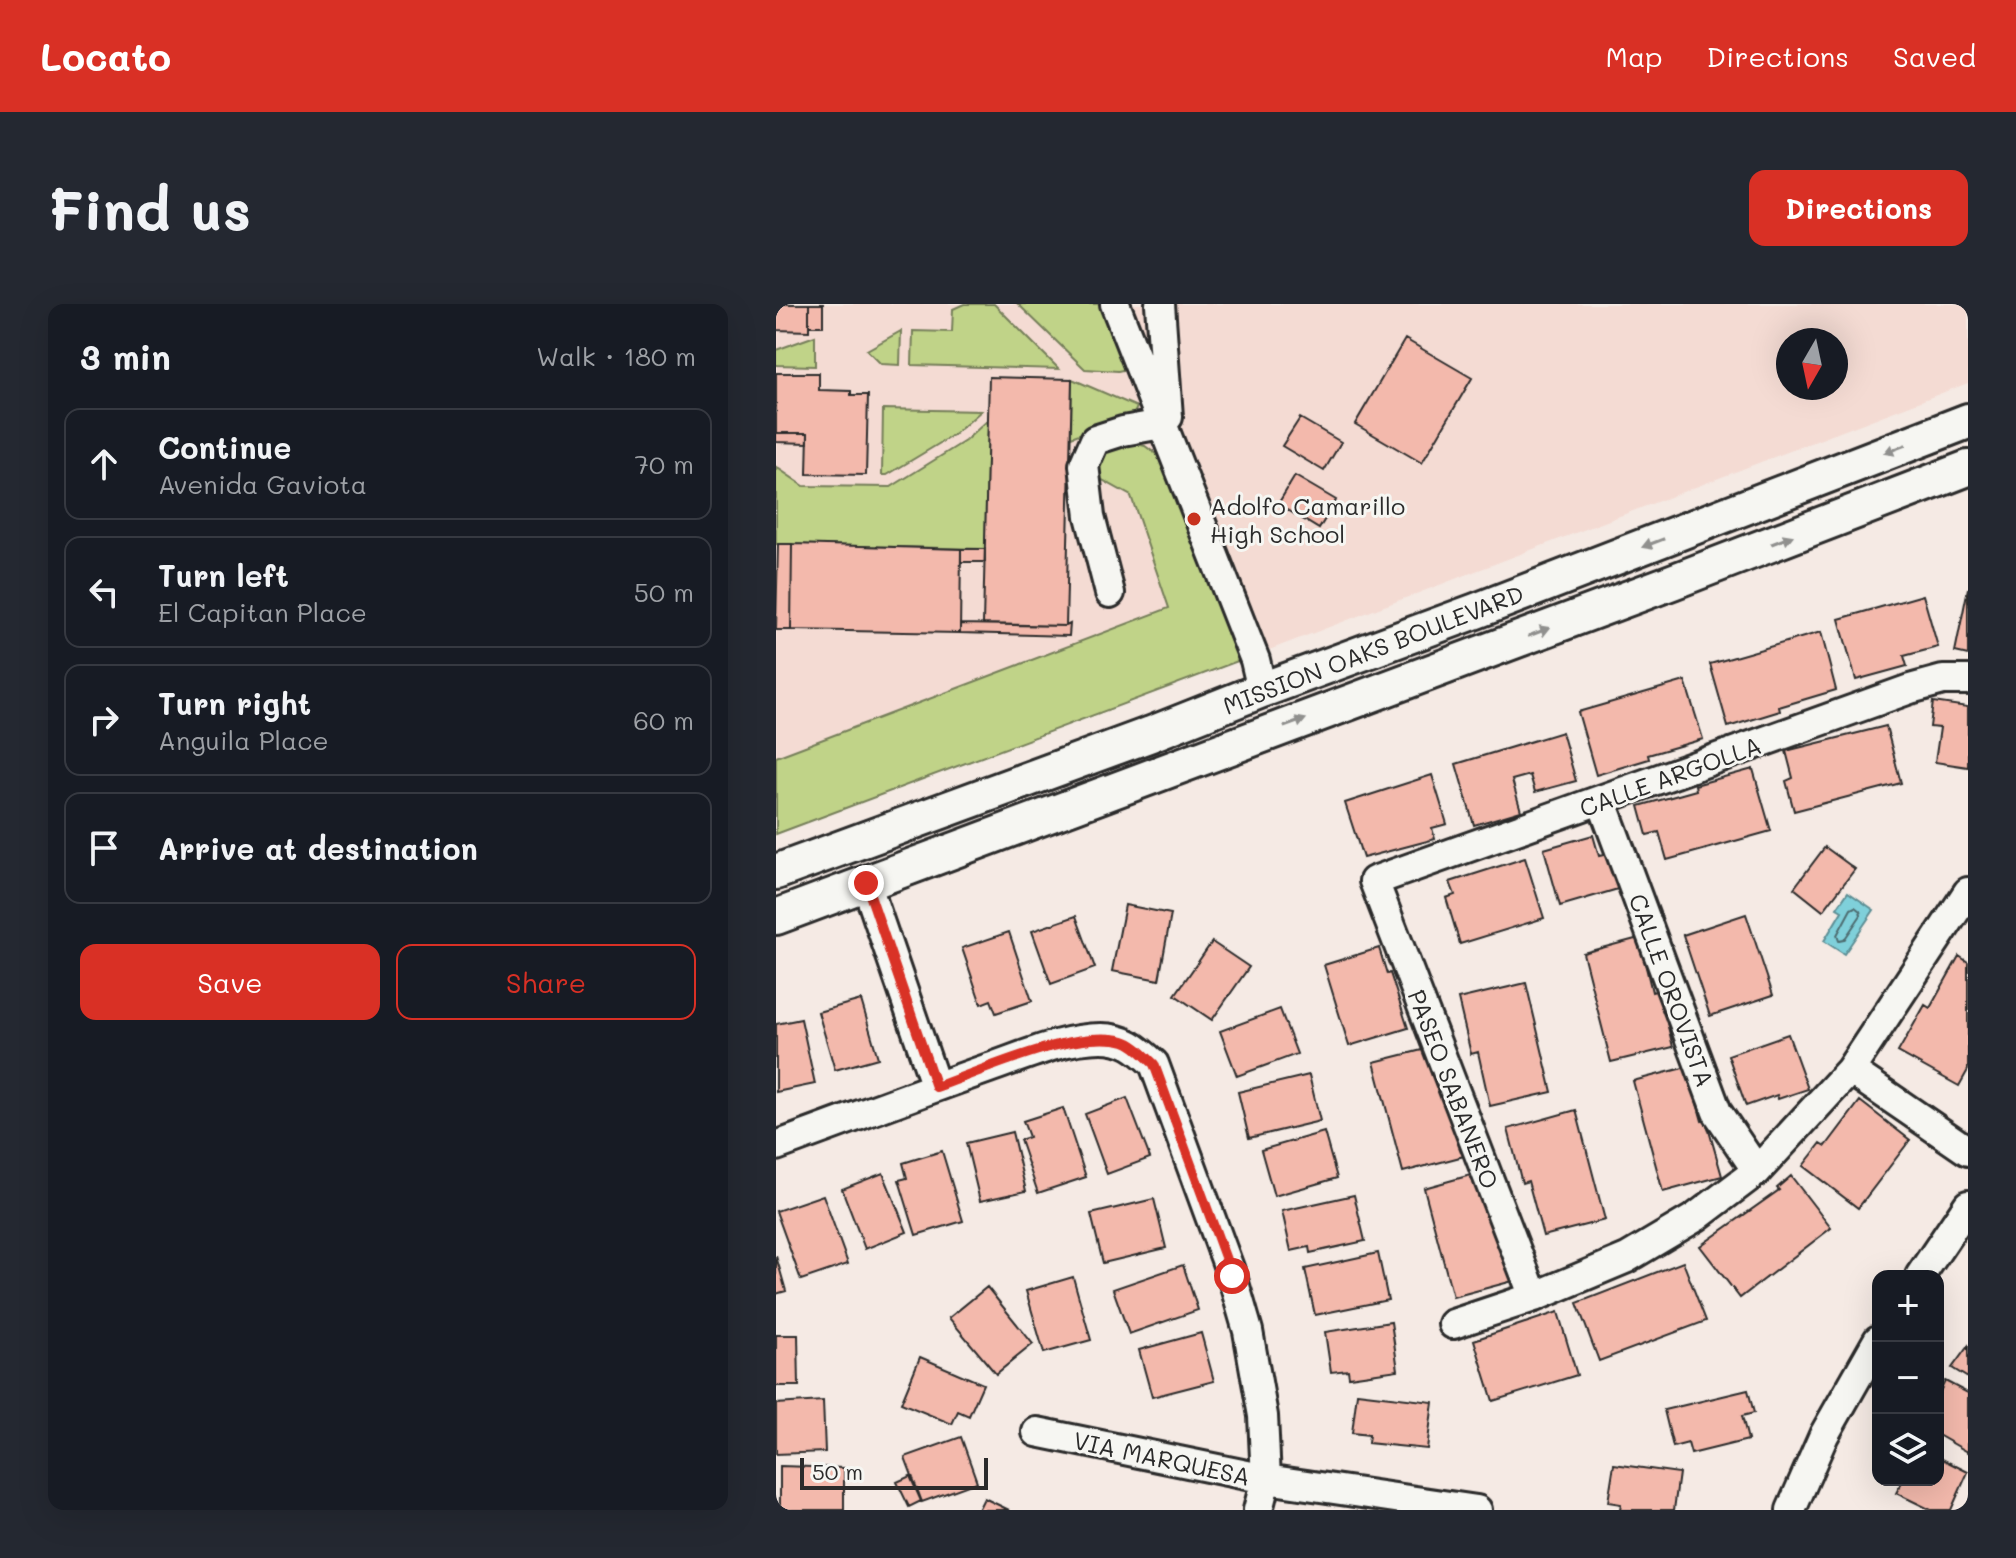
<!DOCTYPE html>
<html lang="en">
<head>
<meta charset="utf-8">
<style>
	:root { --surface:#171b24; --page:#242831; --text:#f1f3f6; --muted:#9ea1a6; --line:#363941; --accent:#d93025 }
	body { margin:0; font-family:Mali,sans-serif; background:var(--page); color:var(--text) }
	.controls { position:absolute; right:24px; bottom:24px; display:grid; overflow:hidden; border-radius:16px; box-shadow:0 8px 32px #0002 }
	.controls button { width:72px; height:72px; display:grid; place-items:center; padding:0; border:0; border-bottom:2px solid var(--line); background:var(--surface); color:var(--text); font:40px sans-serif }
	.compass { position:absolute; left:1000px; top:24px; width:72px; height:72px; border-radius:50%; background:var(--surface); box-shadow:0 8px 32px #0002; rotate:189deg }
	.scale { position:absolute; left:24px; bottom:20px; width:188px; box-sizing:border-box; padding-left:8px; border:4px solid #2b2b2b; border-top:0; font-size:22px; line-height:28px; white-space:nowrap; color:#2b2b2b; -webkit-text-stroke:6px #f6f6f2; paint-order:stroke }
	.stop { position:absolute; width:24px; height:24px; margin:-18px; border:6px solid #d93025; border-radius:50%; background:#fff }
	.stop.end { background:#d93025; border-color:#fff; box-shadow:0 2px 8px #0008 }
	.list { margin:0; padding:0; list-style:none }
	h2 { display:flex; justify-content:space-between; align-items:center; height:104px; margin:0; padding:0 32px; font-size:34px }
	h2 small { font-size:26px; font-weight:400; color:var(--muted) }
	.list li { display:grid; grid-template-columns:52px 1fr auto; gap:24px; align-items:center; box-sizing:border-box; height:112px; margin:0 16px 16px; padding:0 16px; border:2px solid var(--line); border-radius:16px }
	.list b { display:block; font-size:30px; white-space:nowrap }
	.list p { margin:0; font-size:26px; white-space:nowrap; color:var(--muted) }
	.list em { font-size:26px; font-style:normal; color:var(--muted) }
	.actions { display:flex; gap:16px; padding:24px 32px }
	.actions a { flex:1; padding:18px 0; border:2px solid var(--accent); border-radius:16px; text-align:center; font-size:28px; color:var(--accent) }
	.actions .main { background:var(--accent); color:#fff }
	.icon { flex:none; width:44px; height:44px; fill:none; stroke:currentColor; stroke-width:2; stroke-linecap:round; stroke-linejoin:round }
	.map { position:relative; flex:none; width:1192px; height:1206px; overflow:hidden; border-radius:16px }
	header { display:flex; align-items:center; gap:48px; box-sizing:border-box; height:112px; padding:0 40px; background:var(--accent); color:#fff }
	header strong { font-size:38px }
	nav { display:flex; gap:44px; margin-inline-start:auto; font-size:28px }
	.intro { display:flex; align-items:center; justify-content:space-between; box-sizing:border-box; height:192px; padding:0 48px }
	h1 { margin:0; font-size:56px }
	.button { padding:20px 36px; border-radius:16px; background:var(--accent); color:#fff; font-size:28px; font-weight:700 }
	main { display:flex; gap:48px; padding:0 48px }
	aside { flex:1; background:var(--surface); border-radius:16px; box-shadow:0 8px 32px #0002 }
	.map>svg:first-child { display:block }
	.built { fill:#f4dbd3; fill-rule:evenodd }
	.green { fill:#c0d388; stroke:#767f5a; stroke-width:2 }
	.water { fill:#7fd0da; stroke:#5d8e94; stroke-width:2 }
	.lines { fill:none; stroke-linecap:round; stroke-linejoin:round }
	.shore { stroke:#4d6d71; stroke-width:2 }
	.building { fill:#f3b9ac; stroke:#2b2b2b; stroke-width:2 }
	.minor-casing { stroke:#2b2b2b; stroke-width:34 }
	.major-casing { stroke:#2b2b2b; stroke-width:40 }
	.minor { stroke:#f6f6f2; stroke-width:28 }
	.major { stroke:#f6f6f2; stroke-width:34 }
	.oneway { fill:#90908e }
	.route { stroke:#d93025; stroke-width:10 }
	.poi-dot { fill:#c8321e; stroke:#f6f6f2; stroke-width:3 }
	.labels { text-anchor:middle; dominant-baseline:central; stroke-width:6; stroke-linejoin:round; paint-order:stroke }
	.poi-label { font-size:24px; fill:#2b2b2b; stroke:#f6f6f2; text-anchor:start }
	.street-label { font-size:24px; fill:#2b2b2b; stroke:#f6f6f2 }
</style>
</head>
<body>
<header>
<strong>Locato</strong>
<nav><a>Map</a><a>Directions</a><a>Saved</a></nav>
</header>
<div class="intro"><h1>Find us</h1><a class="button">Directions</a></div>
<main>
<aside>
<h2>3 min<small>Walk · 180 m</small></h2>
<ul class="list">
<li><svg class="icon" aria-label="ahead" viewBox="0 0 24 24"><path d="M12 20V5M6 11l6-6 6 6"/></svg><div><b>Continue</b><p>Avenida Gaviota</p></div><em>70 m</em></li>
<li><svg class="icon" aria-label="left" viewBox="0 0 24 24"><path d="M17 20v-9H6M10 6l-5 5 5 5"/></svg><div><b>Turn left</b><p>El Capitan Place</p></div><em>50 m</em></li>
<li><svg class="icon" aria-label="right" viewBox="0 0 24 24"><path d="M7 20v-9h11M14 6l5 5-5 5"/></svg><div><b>Turn right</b><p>Anguila Place</p></div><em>60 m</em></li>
<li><svg class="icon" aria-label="arrive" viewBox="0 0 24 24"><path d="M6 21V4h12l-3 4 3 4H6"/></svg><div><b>Arrive at destination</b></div></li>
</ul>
<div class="actions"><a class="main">Save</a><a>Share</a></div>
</aside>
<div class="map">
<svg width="1192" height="1206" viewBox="0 0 1192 1206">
	<rect width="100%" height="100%" fill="#f5eae4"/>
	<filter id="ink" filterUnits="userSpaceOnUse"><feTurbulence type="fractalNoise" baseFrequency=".0125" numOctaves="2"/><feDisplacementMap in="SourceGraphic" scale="16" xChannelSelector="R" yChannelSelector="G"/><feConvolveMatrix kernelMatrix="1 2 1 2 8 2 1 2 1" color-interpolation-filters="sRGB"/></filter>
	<g filter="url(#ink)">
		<path class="built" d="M0 0H1192V79L493 346 0 528ZM1012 36H1060V84H1012Z"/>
		<path class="green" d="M188 0H218L283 65 136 61 137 27 176 28 177 5Z
			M242 0H329L355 64 342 67 309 65Z
			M125 27 124 61 105 60 91 46Z
			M39 32V62L0 61V46Z
			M296 75 361 103 358 110 295 133Z
			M107 105 205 107 179 130 111 171H106Z
			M212 116 209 245 0 240V163L28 182 115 183 189 137Z
			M356 139 369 142 388 156 464 353 462 357 0 530V453L393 304 355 192 323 174C317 146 334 143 356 139Z"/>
		<path class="water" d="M1072 588 1098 606 1068 650 1048 637 1066 607 1061 604Z"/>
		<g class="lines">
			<path class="shore" d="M1079 603 1084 607 1085 611 1068 636 1063 637 1061 631 1075 605Z"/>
		</g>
		<path class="building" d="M0 0H33V27L0 26Z
			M33 0H47V22H33Z
			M629 35 696 74 646 159 579 120Z
			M0 69H43V86L75 87V91H92L90 171 31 170 32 129H0Z
			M213 73 296 75 290 322 207 320Z
			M524 114 565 138 548 167 506 142Z
			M0 129H32V139L0 138Z
			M519 172 560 196 543 225 502 200Z
			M2 240H16L15 326H0Z
			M16 240 185 245 184 329 15 326Z
			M185 245H209V258H185Z
			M1192 284V351L1179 348Z
			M1147 291 1162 343 1128 352 1131 362 1080 376 1063 315Z
			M184 320 290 322 294 320 293 332 184 329Z
			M1045 328 1060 386 1003 403 1004 407 952 423 934 360Z
			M909 377 927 435 872 451 873 455 820 471 802 408Z
			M1157 398 1192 403V463L1159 458 1164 424 1154 423Z
			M1110 422 1125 479 1018 507 1010 477 1017 474 1010 447Z
			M786 428 800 477 759 488 754 471 736 476 745 507 698 521 680 460Z
			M977 465 995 527 891 556 883 528 871 531 863 502 920 486 919 481Z
			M656 471 671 520 656 524 659 535 587 554 569 499Z
			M817 531 823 552 832 550 842 585 784 602 768 545Z
			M1049 543 1079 565 1047 607 1018 584Z
			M749 554 768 614 684 640 670 594 679 591 674 578Z
			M349 601 395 610 383 676 336 667Z
			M970 610 997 691 934 712 907 631Z
			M300 612 319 664 275 680 256 627Z
			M233 628 256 697 220 709 215 696 205 700 186 644Z
			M863 634 876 688 883 686 897 743 835 758 807 649Z
			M436 638 473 663 436 716 399 691Z
			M603 644 611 670 614 669 632 724 573 742 548 661Z
			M1183 652 1192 658V766L1183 782 1122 748 1149 701 1154 704Z
			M750 679 776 788 714 802 702 748 695 750 682 695Z
			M85 696 102 754 59 766 42 708Z
			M504 705 521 750 461 772 444 727Z
			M25 715 39 780 0 788V720Z
			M1012 730 1032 785 1002 795 1001 791 970 802 952 751Z
			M654 744 673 794 688 852 627 868 598 758Z
			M911 763 926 817 930 816 946 872 887 888 857 777Z
			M533 771 544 817 473 834 462 788Z
			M351 794 374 854 331 870 309 810Z
			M1084 797 1134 836 1082 904 1027 862 1045 839 1050 842Z
			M287 804 310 873 262 889 244 836 253 833 247 817Z
			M800 806 829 916 767 932 752 877 746 879 732 825Z
			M236 828 250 887 204 897 190 839Z
			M548 828 561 874 498 892 485 846Z
			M166 847 187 917 140 931 123 876 131 874 127 859Z
			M107 869 131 928 89 945 66 885Z
			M702 869 737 977 677 993 648 884Z
			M1015 872 1055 924 964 994 924 942 1003 886 1001 884Z
			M47 891 72 960 25 976 0 907Z
			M578 891 589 937 534 949 533 943 515 947 506 907Z
			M378 895 390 944 327 959 315 910Z
			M602 949 612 996 539 1011 529 965Z
			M0 952 10 987 0 990Z
			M907 958 930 1017 823 1057 801 999Z
			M407 961 422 1006 353 1030 337 985Z
			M297 973 315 1036 268 1049 250 987Z
			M211 983 257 1040 220 1070 173 1014Z
			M782 1008 801 1071 717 1097 698 1036Z
			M615 1018 622 1066 573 1073 572 1066 555 1068 549 1028Z
			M425 1029 438 1077 376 1093 363 1046Z
			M0 1031H22L23 1082H0Z
			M1192 1042V1074L1176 1064Z
			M144 1053 207 1080 193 1112 182 1107 176 1120 125 1099Z
			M1169 1077 1192 1089V1148L1162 1131V1092Z
			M972 1086 978 1109 966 1112 972 1136 915 1150 912 1139 897 1143 888 1106Z
			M581 1089 657 1098 651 1145 592 1139 593 1131 576 1129Z
			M47 1097 49 1148 0 1150V1100Z
			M185 1133 201 1178 146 1198 129 1153Z
			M1162 1153 1192 1168 1175 1206H1155L1120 1189 1127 1176H1162Z
			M838 1160 903 1169 898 1206H844L845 1200 832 1198Z
			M4 1162 68 1164V1206H4Z
			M134 1172 145 1197 133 1203 121 1178Z
			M208 1194 233 1206H202Z"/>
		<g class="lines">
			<g class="minor-casing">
				<path id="minor" d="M339 0 479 356 486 386
					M334 289 314 212 308 161 319 136 347 127 386 120 392 113 384 0
					M826 498 941 808 981 867
					M90 579 160 783
					M1074 766 1192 847
					M0 842C71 816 142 789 213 764 248 752 287 734 325 734 349 734 361 744 378 760L456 972 472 1027 487 1112 490 1175 482 1206
					M1144 972 1192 901
					M758 993 598 577 1134 385 1167 376H1192
					M677 1020 758 993 851 954 920 913 981 867 1074 766 1192 588
					M261 1128 490 1175 701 1206
					M1015 1206 1048 1131 1102 1036"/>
			</g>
			<g class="major-casing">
				<path id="major" d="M0 568 375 430 486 386 700 307 1192 117
					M0 613 896 278 1192 164"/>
			</g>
			<use href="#minor" class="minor"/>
			<use href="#major" class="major"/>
		</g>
		<defs><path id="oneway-solid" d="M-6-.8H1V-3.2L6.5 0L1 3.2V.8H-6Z" transform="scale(2)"/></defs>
		<g class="oneway">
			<use href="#oneway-solid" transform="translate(1119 145) rotate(159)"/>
			<use href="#oneway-solid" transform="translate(1006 236) rotate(-21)"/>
			<use href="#oneway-solid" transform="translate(877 239) rotate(159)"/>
			<use href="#oneway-solid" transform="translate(763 328) rotate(-21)"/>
			<use href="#oneway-solid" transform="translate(519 419) rotate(-20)"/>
		</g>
	</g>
	<g class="lines" filter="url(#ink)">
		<path class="route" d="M90 579 160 783C208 766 299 724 348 737 359 740 369 752 378 760L456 972"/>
	</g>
	<circle class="poi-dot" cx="418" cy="215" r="8"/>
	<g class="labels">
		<g class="poi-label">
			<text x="434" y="201">Adolfo Camarillo<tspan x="434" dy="28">High School</tspan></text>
		</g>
		<g class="street-label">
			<text transform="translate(597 345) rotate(-21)">MISSION OAKS BOULEVARD</text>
			<text transform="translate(894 472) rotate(-20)">CALLE ARGOLLA</text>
			<text transform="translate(896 686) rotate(70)">CALLE OROVISTA</text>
			<text transform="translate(678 785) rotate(69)">PASEO SABANERO</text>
			<text transform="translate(386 1154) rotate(12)">VIA MARQUESA</text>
		</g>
	</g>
</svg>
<div class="controls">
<button>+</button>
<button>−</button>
<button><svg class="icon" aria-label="layers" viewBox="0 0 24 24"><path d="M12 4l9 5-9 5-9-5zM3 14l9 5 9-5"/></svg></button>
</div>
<svg class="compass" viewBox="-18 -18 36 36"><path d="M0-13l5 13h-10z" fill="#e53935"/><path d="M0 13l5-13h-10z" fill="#9ea1a6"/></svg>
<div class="scale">50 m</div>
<div class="stop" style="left:456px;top:972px"></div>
<div class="stop end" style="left:90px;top:579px"></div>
</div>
</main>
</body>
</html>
